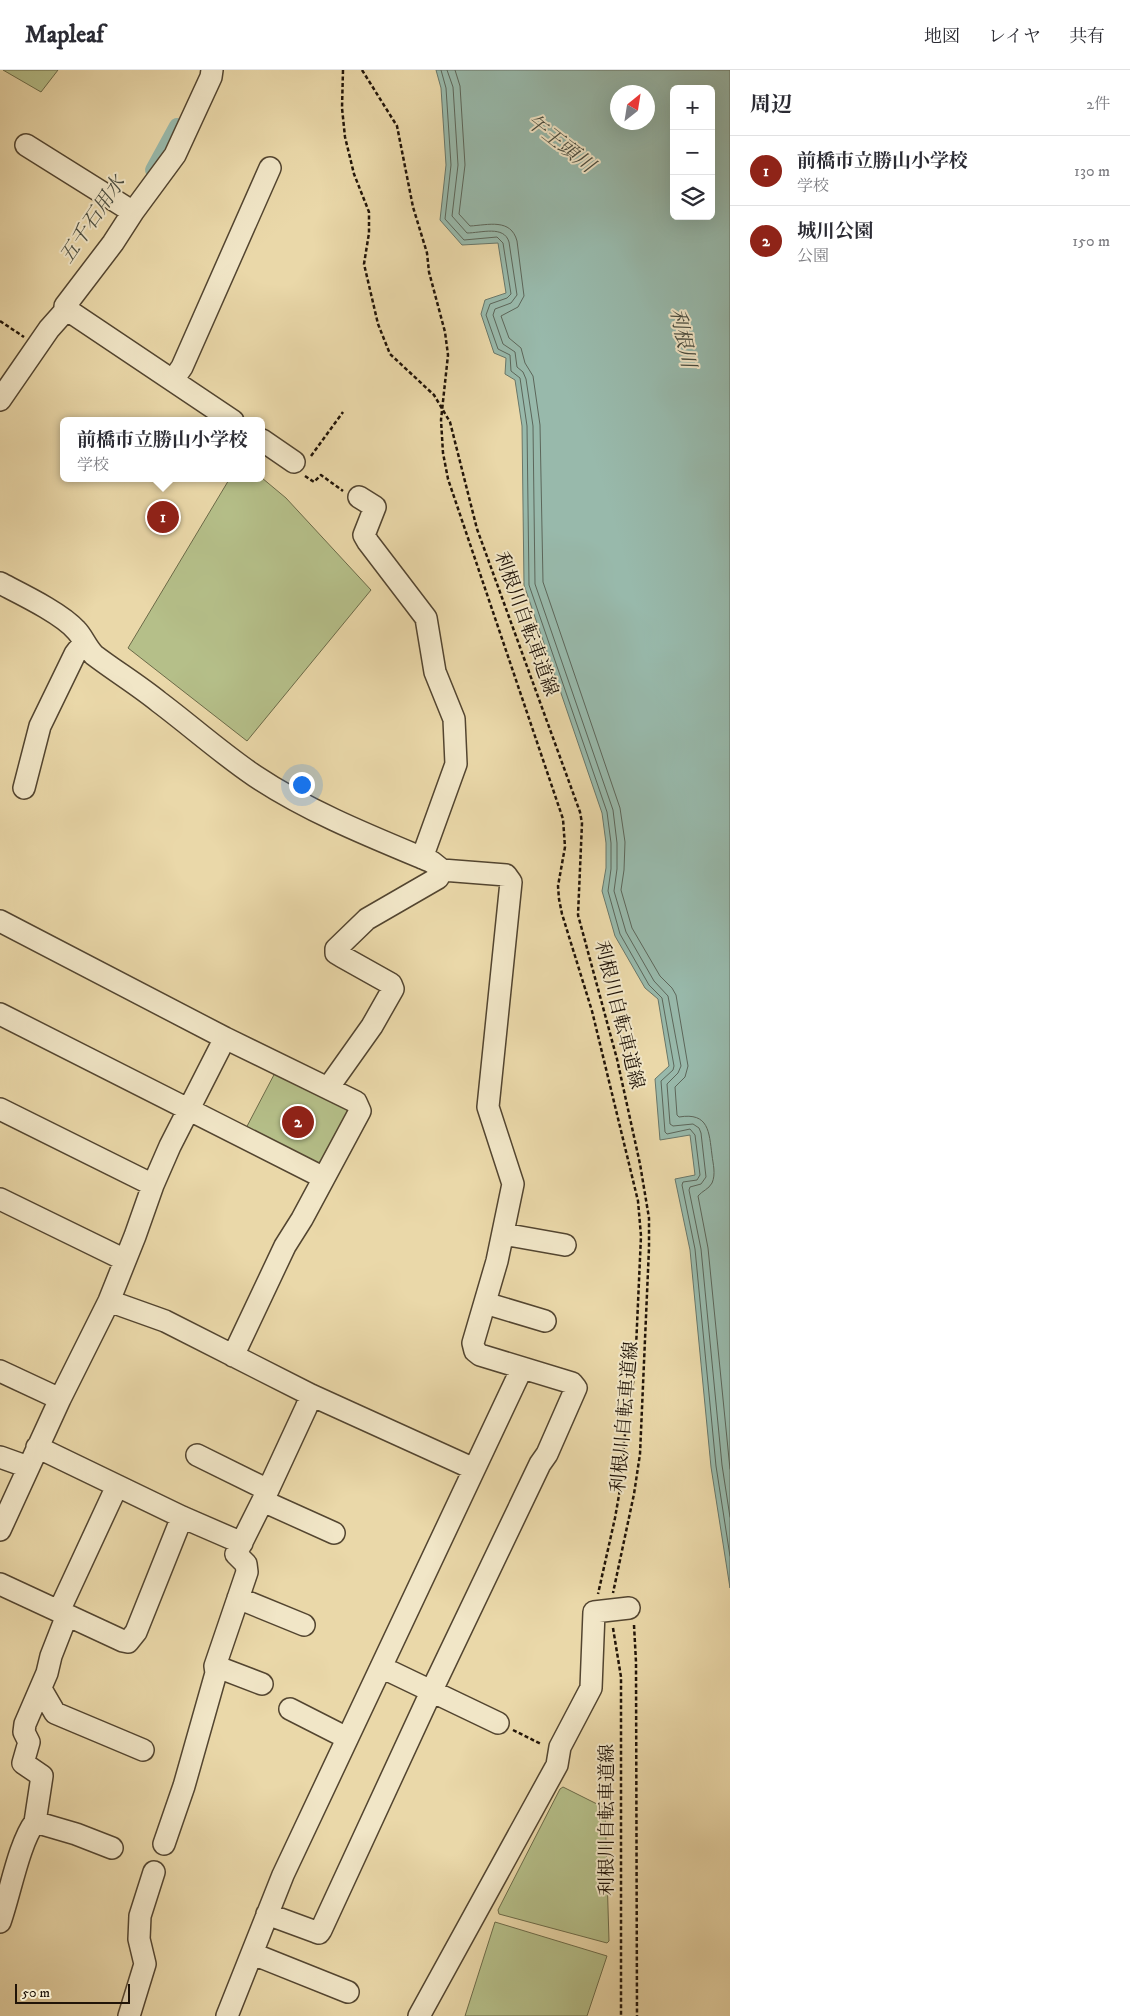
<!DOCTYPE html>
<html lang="ja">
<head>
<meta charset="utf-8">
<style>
	:root { --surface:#fff; --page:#f7f7f7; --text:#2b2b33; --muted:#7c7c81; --line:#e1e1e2; --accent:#8f2418 }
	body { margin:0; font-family:"IM FELL DW Pica","Noto Serif JP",serif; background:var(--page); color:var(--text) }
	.controls { position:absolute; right:15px; top:15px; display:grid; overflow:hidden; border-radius:8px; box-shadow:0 5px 20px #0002 }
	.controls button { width:45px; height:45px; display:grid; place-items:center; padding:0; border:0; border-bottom:1px solid var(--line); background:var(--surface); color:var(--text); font:25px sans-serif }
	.compass { position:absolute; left:610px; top:15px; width:45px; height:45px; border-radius:50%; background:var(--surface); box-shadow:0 5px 20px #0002; rotate:30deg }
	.scale { position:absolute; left:15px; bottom:12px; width:115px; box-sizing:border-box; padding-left:5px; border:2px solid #211408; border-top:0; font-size:14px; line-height:18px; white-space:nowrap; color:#211408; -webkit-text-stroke:4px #f1e6c7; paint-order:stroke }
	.you { position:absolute; left:301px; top:714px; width:18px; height:18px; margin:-12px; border:4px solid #fff; border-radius:50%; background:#1a73e8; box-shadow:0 0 0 8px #1a73e833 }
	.badge { display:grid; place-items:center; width:32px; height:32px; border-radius:50%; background:var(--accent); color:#fff; font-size:16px; font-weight:700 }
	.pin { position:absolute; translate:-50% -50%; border:2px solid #fff; box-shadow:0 1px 5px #0006 }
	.popup { position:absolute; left:60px; top:347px; width:205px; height:65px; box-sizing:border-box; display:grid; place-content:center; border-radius:8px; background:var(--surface); filter:drop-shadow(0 1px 4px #0005); font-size:16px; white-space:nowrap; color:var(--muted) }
	.popup b { font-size:19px; color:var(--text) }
	.popup::after { content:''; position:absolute; left:50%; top:100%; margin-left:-10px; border:10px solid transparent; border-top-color:var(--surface) }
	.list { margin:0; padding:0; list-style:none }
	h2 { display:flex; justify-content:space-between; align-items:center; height:65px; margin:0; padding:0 20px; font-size:21px }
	h2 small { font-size:16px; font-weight:400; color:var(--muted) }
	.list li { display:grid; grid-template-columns:32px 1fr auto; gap:15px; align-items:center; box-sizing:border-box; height:70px; padding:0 20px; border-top:1px solid var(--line) }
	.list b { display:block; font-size:19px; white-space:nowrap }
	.list p { margin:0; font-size:16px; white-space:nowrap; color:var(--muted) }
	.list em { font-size:16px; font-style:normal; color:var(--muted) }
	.icon { flex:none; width:28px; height:28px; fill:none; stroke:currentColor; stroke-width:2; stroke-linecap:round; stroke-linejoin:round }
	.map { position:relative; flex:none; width:730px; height:1946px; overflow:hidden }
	header { display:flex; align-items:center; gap:30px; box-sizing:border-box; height:70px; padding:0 25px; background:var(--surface); border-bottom:1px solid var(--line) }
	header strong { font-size:24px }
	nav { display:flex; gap:28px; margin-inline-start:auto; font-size:18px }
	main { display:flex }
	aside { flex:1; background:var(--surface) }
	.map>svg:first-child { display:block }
	.green { fill:#b5bf89; stroke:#6b6a48 }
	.water { fill:#98b9ab; stroke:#68776a; fill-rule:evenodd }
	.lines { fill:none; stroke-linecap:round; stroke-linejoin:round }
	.shore { stroke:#5c665a; stroke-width:1 }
	.canal { stroke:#98b9ab; stroke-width:16 }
	.minor-casing { stroke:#534530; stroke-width:24 }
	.path { stroke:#211408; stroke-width:2.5; stroke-dasharray:4 2.5; stroke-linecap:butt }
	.minor { stroke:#f1e6c7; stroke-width:21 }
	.labels { text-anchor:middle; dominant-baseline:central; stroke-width:4; stroke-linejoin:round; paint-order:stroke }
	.street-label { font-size:19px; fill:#211408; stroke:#f1e6c7 }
	.water-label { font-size:20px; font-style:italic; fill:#4b4e41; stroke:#f1e6c7 }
</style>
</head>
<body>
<header>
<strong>Mapleaf</strong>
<nav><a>地図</a><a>レイヤ</a><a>共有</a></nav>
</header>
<main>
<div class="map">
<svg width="730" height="1946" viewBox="0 0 730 1946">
	<rect width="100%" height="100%" fill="#ead8a9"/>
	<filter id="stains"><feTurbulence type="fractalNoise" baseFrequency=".004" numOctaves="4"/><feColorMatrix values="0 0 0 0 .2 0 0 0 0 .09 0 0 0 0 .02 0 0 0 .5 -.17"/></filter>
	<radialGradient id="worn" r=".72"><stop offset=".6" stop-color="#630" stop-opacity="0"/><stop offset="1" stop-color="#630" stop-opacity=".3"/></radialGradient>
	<path class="green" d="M3 0H58L41 22Z
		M230 408H262L286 428 371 520 247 671 128 578Z
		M277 999 349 1034 351 1042 324 1096 244 1062Z
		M563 1717 605 1738 609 1871 607 1873 499 1844 498 1840 560 1719Z
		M495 1852 607 1886 587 1946H465Z"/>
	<path class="water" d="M436 0H730V1518L711 1397 690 1180 675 1109 695 1105 690 1065 660 1070 655 1009 669 996 658 929 645 918 615 866 602 821 606 798V773L602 743 524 515 522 356 515 310 505 304 506 288 494 283 481 244 485 230 506 223 498 173 462 175 440 150 446 95 441 18ZM674 19H711V146H674ZM618 22H648V52H618Z"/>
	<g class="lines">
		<path class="shore" d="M441 0 446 18 451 95 445 149 464 170 497 167 503 173 511 224 507 228 490 234 486 245 498 279 510 285 511 301 520 308 527 356 529 515 607 742 611 773V799L608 821 620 864 649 915 662 928 674 996 673 1000 661 1011 665 1062 667 1064 690 1059 695 1065 700 1105 697 1110 683 1112 682 1115 695 1179 716 1396 730 1486
			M447 0 453 17 458 95 452 146 467 163C481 163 504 155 509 172L517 225 511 233 495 239 493 245 503 274 515 282 517 297 523 302 526 309 533 356 535 514 613 740 617 773V799L614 821 626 862 654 911 668 926 681 996 678 1003 667 1014 670 1054 673 1056 693 1054 699 1058 701 1063 706 1107 701 1114 690 1117 689 1120 701 1179 722 1395 730 1447
			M455 0 460 16 465 95 459 144 470 156C488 155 511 148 517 171L524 226 518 237 501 246 509 268 521 278 525 293 533 306 540 355 543 512 620 738 625 772 624 800 621 820 632 858 660 906 672 918 676 925 688 996 685 1007 675 1017 677 1045 679 1047C709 1042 709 1062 712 1085 713 1094 716 1104 712 1113 709 1119 702 1121 698 1126L708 1178 730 1399"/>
		<path class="canal" d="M153 100 177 56"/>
		<g class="minor-casing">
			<path id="minor" d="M26 75 133 142
				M65 241 72 243 233 351
				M173 310 182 297 270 98
				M0 330 49 259 65 241V236L113 173 133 142 175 85 211 7 212 0
				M262 370 294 392
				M359 427 375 437 364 465 368 472 426 548 435 602 454 649 456 694 422 788
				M0 513C21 524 61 543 76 560 83 567 86 577 94 585 115 601 138 615 159 632 191 656 221 683 255 706 309 742 372 767 432 792L442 800 506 805 511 812 488 1037 513 1114 497 1191 473 1273 475 1281 480 1285 572 1313 576 1318 547 1384 540 1394 431 1622 321 1860 319 1863 316 1862 267 1844
				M24 718 40 656 75 584 78 580 85 576
				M0 851 225 968 356 1032 360 1041 302 1149 285 1176 233 1286
				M0 944 324 1108
				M328 1018 372 956 393 919 391 914 341 886 336 883V879L367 849 438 808 442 800
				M0 1039 153 1115
				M0 1129 125 1190
				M503 1164 565 1175
				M109 1231 165 1251 311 1325 474 1399
				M485 1233 545 1251
				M0 1301 60 1329
				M37 1377 182 1447 242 1473
				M197 1385 268 1420
				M0 1387 28 1397
				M263 1431 334 1463
				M0 1460 60 1329 109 1231 135 1166 153 1115 170 1076 225 968
				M0 1514 123 1571 128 1572 136 1562 182 1447
				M238 1528 304 1555
				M59 1541 117 1416
				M67 1545 51 1586 47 1603 25 1654 24 1662 29 1672 23 1693 42 1706 35 1752 76 1764 112 1778
				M215 1596 262 1614
				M381 1597 498 1653
				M41 1619 55 1643 143 1680
				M290 1639 347 1668
				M164 1774 184 1716 216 1603 215 1596 247 1502 246 1494 236 1484 268 1420 306 1338 311 1325
				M0 1852C10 1824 19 1773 35 1752
				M253 1884 348 1922
				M129 1946 145 1894 139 1869 140 1846 154 1802
				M227 1946 283 1805 522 1298
				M419 1946 557 1695 560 1677 591 1618 594 1542 629 1538"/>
		</g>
		<path class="path" d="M343 0 342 38 345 67 354 104 369 142V163L364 194 378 254 390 284 434 325 450 352 477 459 580 742 582 753 578 845 617 989 640 1094 649 1148V1178L640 1384 634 1424 613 1523
			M362 0 397 56 413 137 427 183 429 202 445 262 448 285 441 350 443 383 448 409 563 749 565 777 558 816 559 829 562 844 592 941 638 1131 641 1166 635 1300 624 1371 622 1408 615 1448 598 1524
			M0 251 24 267
			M311 386 343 342
			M305 406 314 412 321 405 343 421
			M634 1555 636 1592 637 1946
			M613 1558 621 1607V1946
			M513 1660 541 1674"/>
		<use href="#minor" class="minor"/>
	</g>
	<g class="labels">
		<g class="street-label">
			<text transform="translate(526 554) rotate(70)">利根川自転車道線</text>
			<text transform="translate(619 945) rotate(76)">利根川自転車道線</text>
			<text transform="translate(625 1347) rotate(-85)">利根川自転車道線</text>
			<text transform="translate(607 1750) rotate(-90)">利根川自転車道線</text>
		</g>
		<g class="water-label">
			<text transform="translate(560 74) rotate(38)">午王頭川</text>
			<text transform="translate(93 150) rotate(-56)">五千石用水</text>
			<text transform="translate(682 268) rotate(78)">利根川</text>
		</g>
	</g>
	<rect width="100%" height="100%" filter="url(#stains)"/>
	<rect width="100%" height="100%" fill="url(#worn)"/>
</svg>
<div class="controls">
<button>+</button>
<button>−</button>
<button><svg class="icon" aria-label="layers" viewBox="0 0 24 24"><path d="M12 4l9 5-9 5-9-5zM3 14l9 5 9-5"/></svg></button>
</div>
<svg class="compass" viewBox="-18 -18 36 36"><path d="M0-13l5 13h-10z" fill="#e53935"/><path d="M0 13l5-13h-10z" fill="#7c7c81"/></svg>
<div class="scale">50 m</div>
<div class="you"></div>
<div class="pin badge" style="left:163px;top:447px">1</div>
<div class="popup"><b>前橋市立勝山小学校</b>学校</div>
<div class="pin badge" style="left:298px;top:1052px">2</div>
</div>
<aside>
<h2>周辺<small>2件</small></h2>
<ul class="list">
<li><span class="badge">1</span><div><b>前橋市立勝山小学校</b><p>学校</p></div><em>130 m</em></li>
<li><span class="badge">2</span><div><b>城川公園</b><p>公園</p></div><em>150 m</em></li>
</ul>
</aside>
</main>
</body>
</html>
